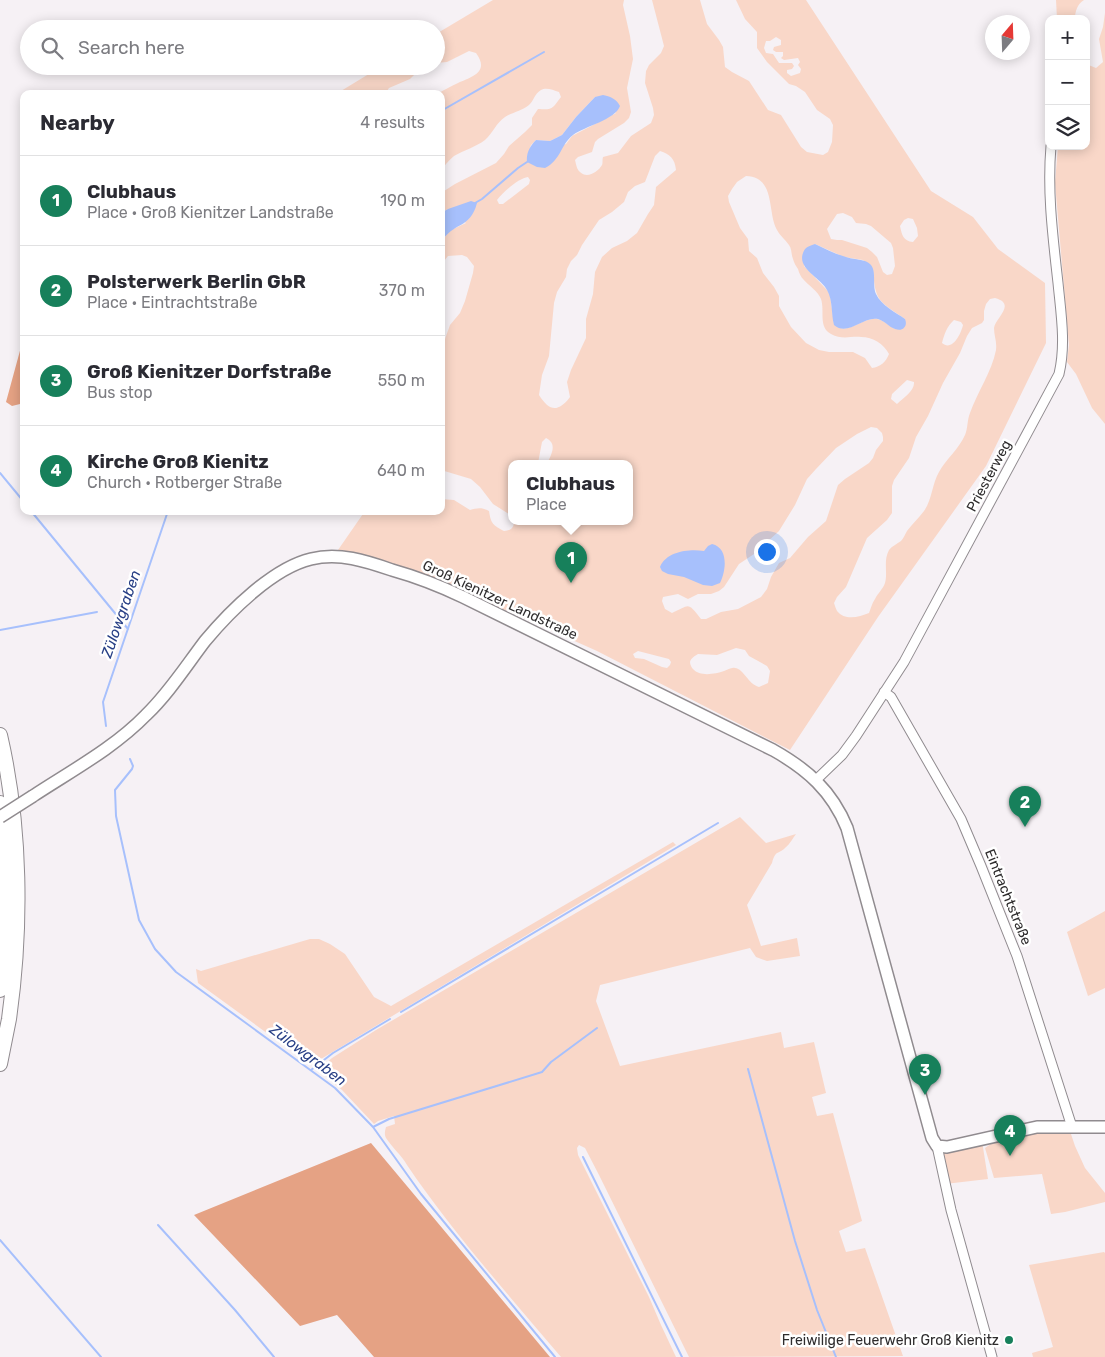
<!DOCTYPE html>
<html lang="en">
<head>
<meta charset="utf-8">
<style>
	:root { --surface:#fff; --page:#f7f7f7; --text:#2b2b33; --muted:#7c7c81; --line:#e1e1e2; --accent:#17805b }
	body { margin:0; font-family:Rubik,sans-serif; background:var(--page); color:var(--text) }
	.controls { position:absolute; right:15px; top:15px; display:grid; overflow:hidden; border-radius:10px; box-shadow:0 2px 12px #0003 }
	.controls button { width:45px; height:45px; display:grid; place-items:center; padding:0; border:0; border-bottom:1px solid var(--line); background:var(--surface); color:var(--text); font:25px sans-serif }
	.compass { position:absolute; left:985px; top:15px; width:45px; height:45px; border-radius:50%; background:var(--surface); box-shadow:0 2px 12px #0003; rotate:19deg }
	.you { position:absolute; left:766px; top:551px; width:18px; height:18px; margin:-12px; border:4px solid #fff; border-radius:50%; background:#1a73e8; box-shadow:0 0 0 8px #1a73e833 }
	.badge { display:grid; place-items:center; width:32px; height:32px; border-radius:50%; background:var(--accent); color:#fff; font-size:16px; font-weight:700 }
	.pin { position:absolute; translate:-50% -41px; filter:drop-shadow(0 1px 2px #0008) }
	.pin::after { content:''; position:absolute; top:26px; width:18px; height:15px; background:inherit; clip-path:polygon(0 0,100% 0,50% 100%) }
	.popup { position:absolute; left:508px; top:460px; width:125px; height:65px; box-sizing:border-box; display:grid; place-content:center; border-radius:10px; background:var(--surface); filter:drop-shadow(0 1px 4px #0005); font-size:16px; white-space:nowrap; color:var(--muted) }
	.popup b { font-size:19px; color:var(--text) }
	.popup::after { content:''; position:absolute; left:50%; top:100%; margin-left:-10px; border:10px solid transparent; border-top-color:var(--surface) }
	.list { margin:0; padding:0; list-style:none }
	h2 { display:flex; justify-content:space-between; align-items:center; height:65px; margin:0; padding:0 20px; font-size:21px }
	h2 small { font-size:16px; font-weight:400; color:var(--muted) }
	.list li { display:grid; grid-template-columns:32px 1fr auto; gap:15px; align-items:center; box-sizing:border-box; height:90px; padding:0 20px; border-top:1px solid var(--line) }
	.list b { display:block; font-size:19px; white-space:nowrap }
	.list p { margin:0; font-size:16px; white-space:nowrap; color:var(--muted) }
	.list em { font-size:16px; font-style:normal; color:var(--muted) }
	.icon { flex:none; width:28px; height:28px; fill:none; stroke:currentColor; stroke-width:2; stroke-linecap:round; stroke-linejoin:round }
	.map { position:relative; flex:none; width:1105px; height:1357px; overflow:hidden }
	.search { position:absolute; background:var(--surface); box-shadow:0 2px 12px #0003; left:20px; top:20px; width:425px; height:55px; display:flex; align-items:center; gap:12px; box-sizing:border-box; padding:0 18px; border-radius:28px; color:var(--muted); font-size:19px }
	.panel { position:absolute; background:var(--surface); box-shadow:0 2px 12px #0003; left:20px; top:90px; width:425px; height:425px; border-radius:10px }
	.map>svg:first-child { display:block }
	.green { fill:#f9d7c8; fill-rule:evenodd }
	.forest { fill:#e5a284 }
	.water { fill:#a7c0fc }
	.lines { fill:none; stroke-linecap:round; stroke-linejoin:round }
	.stream { stroke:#a7c0fc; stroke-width:2 }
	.minor-casing { stroke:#908b8f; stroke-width:11 }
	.secondary-casing { stroke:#908b8f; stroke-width:14 }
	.trunk-casing { stroke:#908b8f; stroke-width:16 }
	.minor { stroke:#fff; stroke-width:9 }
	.secondary { stroke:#fff; stroke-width:11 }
	.trunk { stroke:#fff; stroke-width:14 }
	.secondary-bridge-casing { stroke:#908b8f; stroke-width:14; stroke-linecap:butt }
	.secondary-bridge { stroke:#fff; stroke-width:11 }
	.poi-dot { fill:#17805b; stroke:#fff; stroke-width:2 }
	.labels { text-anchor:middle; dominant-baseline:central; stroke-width:5; stroke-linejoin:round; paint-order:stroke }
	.street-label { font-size:14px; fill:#2e2c2d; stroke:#fff }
	.poi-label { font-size:14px; fill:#2e2c2d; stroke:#fff; text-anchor:end }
	.water-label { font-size:15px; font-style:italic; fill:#294086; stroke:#fff }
</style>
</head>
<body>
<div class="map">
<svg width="1105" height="1357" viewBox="0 0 1105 1357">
	<rect width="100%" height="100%" fill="#f6f1f5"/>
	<path class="green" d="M493 0H624L623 5 630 36 633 59 627 88 631 112 629 118 624 123 598 139 595 142 592 152 578 157 575 160C576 164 577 170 580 172 587 179 598 172 602 165 603 163 602 160 603 157L618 153 631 136 651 123 654 115 653 108 645 83 646 71 649 65 661 53 664 46 652 0H700L707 24 719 40 723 47 725 67 732 72 749 81 768 110 781 115 801 147 807 152 823 155 828 152 832 142 833 125 830 119 817 110 805 92 796 86 789 84 767 62 757 48V32L745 19 736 0H806L931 191 973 217 998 249 1045 283 1046 343 986 466 878 617 790 750 597 651 431 577 394 564 338 550 365 511H441V499L454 500 470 510C477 508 482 507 489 511 491 524 493 525 504 531 510 531 514 528 514 522H630V464H547C551 455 558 444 546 438L542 442 538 463 539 464H512V516L493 504 480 487 471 479 441 470V344L445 339 450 325 460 313 465 301 473 273 474 266 467 257 462 255 448 256 444 261 445 284 441 288V243L449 231 466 223 448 209 441 213V193L455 184 496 163 504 154 509 146 525 132 532 125V118L538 109C553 110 552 109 561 97L559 92C553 90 546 87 541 90 534 94 534 101 529 105 522 111 513 112 505 117 496 123 493 133 485 140 476 147 464 150 454 156 449 160 445 165 441 170V94H437C444 90 451 86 458 83 472 77 490 72 476 53L469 51 447 62 436 63V34ZM776 37 781 40V45L774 47 773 50 776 52H783V56L781 58 784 60 798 58 800 62 798 65 801 69 800 73 791 76 787 73V70L792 69 794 66 792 63H779L773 54 766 53 764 48 766 41H770ZM595 97 616 113 572 136 566 144 527 157 531 145 536 140 550 141 562 135 576 117ZM660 151C670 154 675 159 676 170L656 187 654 205 648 214 637 233 627 241 612 248 602 257 595 272 593 294 586 319V338L571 370 567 382 570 397C558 413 549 411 539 395L542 375 549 356 554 303 557 292 566 277 567 269 571 261 577 255 582 245 599 220 612 212 624 202 628 192 635 186 645 182 655 156ZM746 176C776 177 767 212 777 230 780 236 785 239 789 245 792 249 791 254 793 259 794 263 796 266 798 269 799 273 801 277 803 279 809 286 818 291 821 299 825 311 818 327 831 334 842 340 850 336 861 337 873 337 884 344 889 354 886 362 880 367 872 368L865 358 853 352H829L819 350 806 343 791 327 779 306V296L774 287 763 273 757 258 749 251 748 239 740 228 729 202 728 196 732 189 737 182ZM528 177 530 180 529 184 503 204H499L497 200C503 192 519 178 528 177ZM843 213 852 217 856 223 866 224 871 226 891 243 893 248 895 266 892 274 887 275 883 272 877 257 872 252 867 248 842 240H837L831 239 827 229 837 214ZM908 218 913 219 917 228 918 236 913 242C903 241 902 235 900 226L904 220ZM815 244 844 257 863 260 873 269C875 302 879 301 905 319L895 329C890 326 883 320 877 319 862 317 847 337 834 324L830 295 827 290 804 266ZM995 298C1017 304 995 318 994 328 994 336 997 341 996 350 992 371 977 393 970 413 967 420 968 428 965 435 959 449 946 459 939 472 932 484 932 500 924 511 919 518 912 524 907 531 905 534 904 538 901 541 897 544 892 546 889 550 883 561 888 572 885 583 883 589 878 593 875 599 872 603 871 608 869 613 859 617 845 621 837 611 836 609 835 606 834 603L837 597 846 587 867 538 887 520 892 513V486L894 480 909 458 916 437 928 416 943 383 960 353 967 336 972 328 982 323 984 320V311L986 304 990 299ZM954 320 961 322 963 325C961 334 952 352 942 343 944 335 947 326 954 320ZM907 380 914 382C915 391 903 398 897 404L891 399 892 394ZM871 427 877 428 882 433 883 437V441L876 450 873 458 869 463 845 479 838 485 826 521 808 537 790 558 779 563 771 577 767 589 761 597 738 609 721 612 706 619H701C687 601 690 605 672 613L665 609 662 601 663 597 678 594 688 599 698 594H711L719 591 724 587 739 564 754 554 779 531 795 505 807 479 816 469 836 448 857 434ZM736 648 745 650 749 656 767 666 770 671 768 683 759 687C748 684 744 669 735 668 731 667 728 670 724 671 715 674 700 677 693 669 692 668 690 665 690 662 691 658 695 656 698 654L717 655ZM638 651 669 659 671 662 670 665 667 668 662 667 644 659 635 658 633 654Z
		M1056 0H1084C1077 4 1075 12 1075 19H1057Z
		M1105 13V424L1092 408 1076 374 1067 362 1069 345 1055 183 1058 146H1086V64L1096 68 1103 62 1099 39 1103 27Z
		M382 66H423L410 79 389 88 385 94H336Z
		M740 817 766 843 796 834C793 838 790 844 785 848 778 855 776 849 772 863L747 905 761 946 797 938 800 956 767 961 756 957 750 948 600 985 596 1001 620 1066 781 1032 784 1048 814 1042 826 1093 812 1097 817 1116 833 1113 862 1221 839 1231 846 1252 865 1248 903 1356 689 1357 599 1175 585 1148 579 1145 577 1148 578 1155 649 1297 661 1325 676 1357H561C508 1294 453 1233 407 1165 402 1156 391 1146 386 1138 384 1134 385 1131 386 1127L395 1124 394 1116 378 1121 374 1124 342 1090 318 1070 332 1058 376 1030Z
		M673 842 676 845 311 1065 198 983 196 969 201 971 310 939H319L330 944 345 954 374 997 391 1006Z
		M1105 911V988L1088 996 1067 932Z
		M1070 1131 1075 1146 1085 1168 1105 1193V1202L1065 1212 1051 1214 1042 1174 994 1178 985 1148 992 1143 1037 1132Z
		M982 1141 988 1179 945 1184 938 1148Z
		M1104 1252 1105 1253V1357H1033L1032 1353 1053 1347 1029 1265Z"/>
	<path class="forest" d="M24 336V403L12 406 6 402Z
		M371 1143 550 1357H374L337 1315 300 1326 194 1215Z"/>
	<path class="water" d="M603 95C612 97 616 99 620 106 615 120 585 126 573 135 561 144 561 160 545 168L537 167 527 162C526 153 530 146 536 140L550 141 562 135 576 117 595 97Z
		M471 201 477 203C470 230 453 221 441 243V213L448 209Z
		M815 244C828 250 841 257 855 259 860 260 866 260 870 264 877 270 872 285 876 294 881 305 895 312 905 319 908 326 903 332 895 329 889 327 885 321 878 319 863 316 848 337 834 325 831 314 833 300 827 290 821 278 797 269 803 253 805 247 809 246 815 244Z
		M712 544C729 548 726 571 720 583L712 586 703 585 684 577 668 574 662 571 660 567C667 551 689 549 704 551L708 546Z"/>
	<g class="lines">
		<path class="stream" d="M441 111 544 52
			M475 203 482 199 518 168 527 162
			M0 473 24 502
			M31 511 128 629
			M0 630 97 612
			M106 726 103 702 168 511
			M130 759 133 766 132 769 115 790 116 816 139 920 155 949 176 972 335 1088 373 1127 421 1194 555 1357
			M401 1012 718 823
			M748 1069 795 1241 817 1310 836 1357
			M311 1070 333 1053 390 1019
			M373 1127 389 1119 542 1072 551 1062 597 1028
			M583 1157 682 1357
			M158 1225 235 1310 274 1357
			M0 1240 101 1357"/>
		<g class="minor-casing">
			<path id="minor" d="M884 692 891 697 961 819 981 866 1017 956 1072 1127
				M816 780 842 755 856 736 904 662 1059 374C1066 344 1061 314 1058 283 1053 238 1047 192 1051 146
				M937 1146 951 1210 992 1357"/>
		</g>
		<g class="secondary-casing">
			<path id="secondary" d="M33 796C71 771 114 748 146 715 169 693 186 666 205 641 230 611 273 568 311 559 339 552 366 561 392 570 417 577 440 586 463 597L773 750C807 769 832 791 847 828L932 1138 937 1146 947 1147 1037 1127H1105"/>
		</g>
		<g class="trunk-casing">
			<path id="trunk" d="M0 735C21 826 22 927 9 1019 6 1034 3 1049 0 1064
				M0 803C8 865 8 928 0 990"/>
		</g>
		<use href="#minor" class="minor"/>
		<use href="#secondary" class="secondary"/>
		<use href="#trunk" class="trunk"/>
		<g class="secondary-bridge-casing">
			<path id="secondary-bridge" d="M0 817 33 796"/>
		</g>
		<use href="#secondary-bridge" class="secondary-bridge"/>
	</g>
	<circle class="poi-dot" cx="1009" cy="1340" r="5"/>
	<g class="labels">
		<g class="street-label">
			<text transform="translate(989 476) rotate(-62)">Priesterweg</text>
			<text transform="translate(500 600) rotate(25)">Groß Kienitzer Landstraße</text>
			<text transform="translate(1008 897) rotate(68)">Eintrachtstraße</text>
		</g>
		<g class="poi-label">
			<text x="999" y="1340">Freiwilige Feuerwehr Groß Kienitz</text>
		</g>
		<g class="water-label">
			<text transform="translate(121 614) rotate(-71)">Zülowgraben</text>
			<text transform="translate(308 1055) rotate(37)">Zülowgraben</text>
		</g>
	</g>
</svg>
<div class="controls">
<button>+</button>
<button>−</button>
<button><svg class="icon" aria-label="layers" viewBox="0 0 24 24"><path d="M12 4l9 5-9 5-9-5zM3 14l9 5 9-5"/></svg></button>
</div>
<svg class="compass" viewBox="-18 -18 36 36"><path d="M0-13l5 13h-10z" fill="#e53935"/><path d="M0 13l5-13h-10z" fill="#7c7c81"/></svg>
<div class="you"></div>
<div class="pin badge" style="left:571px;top:583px">1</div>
<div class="popup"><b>Clubhaus</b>Place</div>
<div class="pin badge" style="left:1025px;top:827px">2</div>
<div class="pin badge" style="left:925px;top:1095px">3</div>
<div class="pin badge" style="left:1010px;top:1156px">4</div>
<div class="search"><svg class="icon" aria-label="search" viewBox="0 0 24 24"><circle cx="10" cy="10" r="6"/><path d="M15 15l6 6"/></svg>Search here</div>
<section class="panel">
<h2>Nearby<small>4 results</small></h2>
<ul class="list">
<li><span class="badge">1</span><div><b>Clubhaus</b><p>Place · Groß Kienitzer Landstraße</p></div><em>190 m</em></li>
<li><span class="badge">2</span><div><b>Polsterwerk Berlin GbR</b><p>Place · Eintrachtstraße</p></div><em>370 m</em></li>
<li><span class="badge">3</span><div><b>Groß Kienitzer Dorfstraße</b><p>Bus stop</p></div><em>550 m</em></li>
<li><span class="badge">4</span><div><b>Kirche Groß Kienitz</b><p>Church · Rotberger Straße</p></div><em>640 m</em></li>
</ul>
</section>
</div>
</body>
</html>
